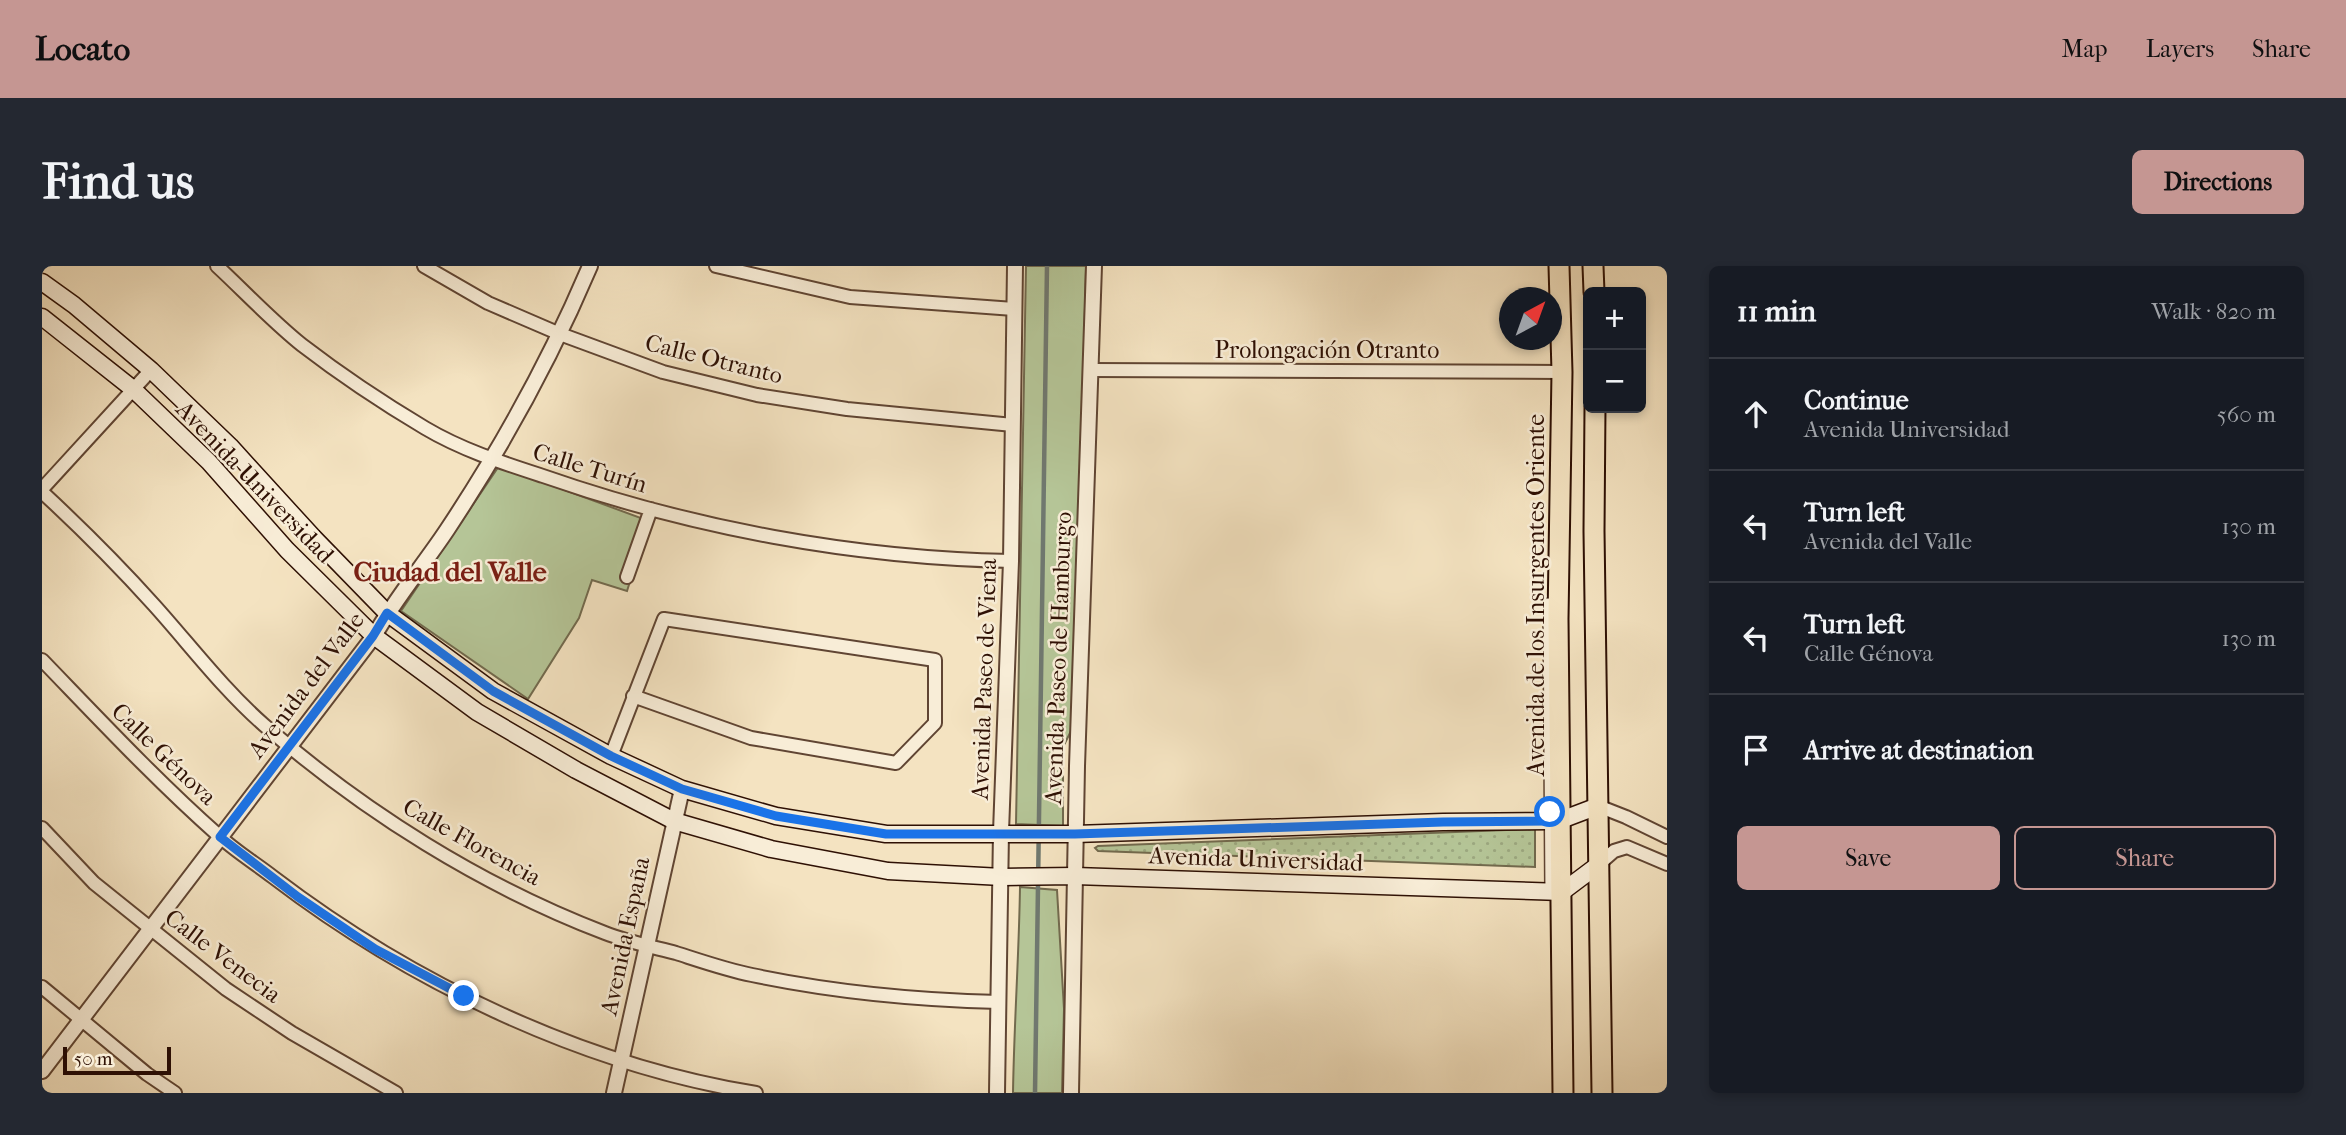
<!DOCTYPE html>
<html lang="en">
<head>
<meta charset="utf-8">
<style>
	:root { --surface:#171b24; --page:#242831; --text:#f1f3f6; --muted:#9ea1a6; --line:#363941; --accent:#c59692 }
	body { margin:0; font-family:"IM FELL French Canon",serif; background:var(--page); color:var(--text) }
	.controls { position:absolute; right:21px; top:21px; display:grid; overflow:hidden; border-radius:10px; box-shadow:0 4px 10px #0003 }
	.controls button { width:63px; height:63px; display:grid; place-items:center; padding:0; border:0; border-bottom:2px solid var(--line); background:var(--surface); color:var(--text); font:35px sans-serif }
	.compass { position:absolute; left:1457px; top:21px; width:63px; height:63px; border-radius:50%; background:var(--surface); box-shadow:0 4px 10px #0003; rotate:41deg }
	.scale { position:absolute; left:21px; bottom:18px; width:108px; box-sizing:border-box; padding-left:7px; border:4px solid #2e1004; border-top:0; font-size:19px; line-height:24px; white-space:nowrap; color:#2e1004; -webkit-text-stroke:5px #f8edd7; paint-order:stroke }
	.stop { position:absolute; width:21px; height:21px; margin:-16px; border:5px solid #1a73e8; border-radius:50%; background:#fff }
	.stop.end { background:#1a73e8; border-color:#fff; box-shadow:0 2px 7px #0008 }
	.list { margin:0; padding:0; list-style:none }
	h2 { display:flex; justify-content:space-between; align-items:center; height:91px; margin:0; padding:0 28px; font-size:30px }
	h2 small { font-size:23px; font-weight:400; color:var(--muted) }
	.list li { display:grid; grid-template-columns:46px 1fr auto; gap:21px; align-items:center; box-sizing:border-box; height:112px; padding:0 28px; border-top:2px solid var(--line) }
	.list b { display:block; font-size:26px; white-space:nowrap }
	.list p { margin:0; font-size:23px; white-space:nowrap; color:var(--muted) }
	.list em { font-size:23px; font-style:normal; color:var(--muted) }
	.actions { display:flex; gap:14px; padding:21px 28px }
	.actions a { flex:1; padding:16px 0; border:2px solid var(--accent); border-radius:10px; text-align:center; font-size:24px; color:var(--accent) }
	.actions .main { background:var(--accent); color:#111 }
	.icon { flex:none; width:38px; height:38px; fill:none; stroke:currentColor; stroke-width:2; stroke-linecap:round; stroke-linejoin:round }
	.map { position:relative; flex:none; width:1625px; height:827px; overflow:hidden; border-radius:10px }
	header { display:flex; align-items:center; gap:42px; box-sizing:border-box; height:98px; padding:0 35px; background:var(--accent); color:#111 }
	header strong { font-size:33px }
	nav { display:flex; gap:38px; margin-inline-start:auto; font-size:24px }
	.intro { display:flex; align-items:center; justify-content:space-between; box-sizing:border-box; height:168px; padding:0 42px }
	h1 { margin:0; font-size:49px }
	.button { padding:18px 32px; border-radius:10px; background:var(--accent); color:#111; font-size:24px; font-weight:700 }
	main { display:flex; gap:42px; padding:0 42px }
	aside { flex:1; background:var(--surface); border-radius:10px; box-shadow:0 4px 10px #0003 }
	.map>svg:first-child { display:block }
	.grass { fill:url(#grass-dots); stroke:#726a4e; stroke-width:2 }
	.park { fill:#b5c597; stroke:#726a4e; stroke-width:2 }
	.lines { fill:none; stroke-linecap:round; stroke-linejoin:round }
	.stream { stroke:#70786f; stroke-width:4.5 }
	.pedestrian-casing { stroke:#604533; stroke-width:12 }
	.minor-casing { stroke:#604533; stroke-width:16 }
	.tertiary-casing { stroke:#604533; stroke-width:18 }
	.secondary-casing { stroke:#2e1004; stroke-width:19 }
	.trunk-casing { stroke:#2e1004; stroke-width:23 }
	.pedestrian { stroke:#f8edd7; stroke-width:9 }
	.minor { stroke:#f8edd7; stroke-width:12 }
	.tertiary { stroke:#f8edd7; stroke-width:14 }
	.secondary { stroke:#f8edd7; stroke-width:16 }
	.trunk { stroke:#f4e3c1; stroke-width:19 }
	.route { stroke:#1a73e8; stroke-width:9 }
	.labels { text-anchor:middle; dominant-baseline:central; stroke-width:5; stroke-linejoin:round; paint-order:stroke }
	.street-label { font-size:24px; fill:#2e1004; stroke:#f8edd7 }
	.quarter-label { font-size:28px; font-weight:bold; fill:#7a1f14; stroke:#f8edd7 }
</style>
</head>
<body>
<header>
<strong>Locato</strong>
<nav><a>Map</a><a>Layers</a><a>Share</a></nav>
</header>
<div class="intro"><h1>Find us</h1><a class="button">Directions</a></div>
<main>
<div class="map">
<svg width="1625" height="827" viewBox="0 0 1625 827">
	<defs>
		<pattern id="grass-dots" width="8" height="8" patternUnits="userSpaceOnUse" patternTransform="scale(1.75)"><rect width="8" height="8" fill="#b5c597"/><path d="M2 2h.1M6 6h.1" fill="none" stroke="#9ca880" stroke-width="1.8" stroke-linecap="round"/></pattern>
	</defs>
	<rect width="100%" height="100%" fill="#f4e3c1"/>
	<filter id="stains"><feTurbulence type="fractalNoise" baseFrequency=".00286" numOctaves="4"/><feColorMatrix values="0 0 0 0 .2 0 0 0 0 .09 0 0 0 0 .02 0 0 0 .5 -.17"/></filter>
	<radialGradient id="worn" r=".72"><stop offset=".6" stop-color="#630" stop-opacity="0"/><stop offset="1" stop-color="#630" stop-opacity=".3"/></radialGradient>
	<path class="grass" d="M1493 563V601L1056 585 1053 582 1056 580Z"/>
	<path class="park" d="M984 0H1044L1033 457 1021 481V560L974 558Z
		M457 200 607 255 585 325 550 314 537 352 486 433 359 345Z
		M978 621 1015 624 1022 743 1020 827H971C972 758 977 690 978 621Z"/>
	<g class="lines">
		<path class="stream" d="M993 827 1005 0"/>
		<g class="pedestrian-casing">
			<path id="pedestrian" d="M1506 337 1508 626"/>
		</g>
		<g class="minor-casing">
			<path id="minor" d="M175 0C203 26 230 55 260 79 299 109 341 137 383 162 420 184 461 197 501 210 650 262 811 292 969 295
				M382 0 446 37 518 68 621 106 715 129 805 143 971 159
				M674 0 808 31 972 43
				M1049 104 1520 106
				M0 223 109 104
				M0 226C39 262 76 299 112 339 148 379 181 423 222 459 322 546 440 620 563 667 586 676 611 681 634 687 659 695 685 704 710 709 791 726 875 734 957 736
				M585 311 609 243
				M0 394C58 454 114 514 176 569 193 585 213 597 231 611 370 717 541 799 714 827
				M569 490 622 353 893 394V457L854 497 709 472 591 430
				M1556 540 1584 551 1625 571
				M0 562 52 617 184 723 250 767 354 827
				M1556 599 1572 585 1585 581 1625 598
				M0 721 105 808 133 827"/>
		</g>
		<g class="tertiary-casing">
			<path id="tertiary" d="M0 805 332 370C353 333 381 300 405 264 460 181 509 92 548 0
				M572 827 640 523
				M955 827 959 566 969 295 973 0
				M1029 827 1035 500 1052 0"/>
		</g>
		<g class="secondary-casing">
			<path id="secondary" d="M0 16 32 39 109 104 188 180 271 271 345 347 451 425 569 490 640 523 734 550 844 568H1033L1401 556 1508 555 1519 554 1556 540
				M0 51 91 123 167 196 245 284 332 370 435 446 534 504 632 555 729 583 846 605 960 611 1033 610 1520 626 1556 599"/>
		</g>
		<g class="trunk-casing">
			<path id="trunk" d="M1517 0 1520 106 1516 353 1521 827
				M1551 0 1552 26
				M1553 142 1552 265 1560 827"/>
		</g>
		<use href="#pedestrian" class="pedestrian"/>
		<use href="#minor" class="minor"/>
		<use href="#tertiary" class="tertiary"/>
		<use href="#secondary" class="secondary"/>
		<use href="#trunk" class="trunk"/>
	</g>
	<g class="lines">
		<path class="route" d="M422 730 333 683 256 631 178 571 331 370 345 347 451 425 569 490 640 523 734 550 844 568H1033L1401 556 1508 555V546"/>
	</g>
	<g class="labels">
		<g class="street-label">
			<text x="1285" y="84">Prolongación Otranto</text>
			<text transform="translate(672 93) rotate(14)">Calle Otranto</text>
			<text transform="translate(548 202) rotate(17)">Calle Turín</text>
			<text transform="translate(213 216) rotate(46)">Avenida Universidad</text>
			<text transform="translate(1494 329) rotate(-90)">Avenida de los Insurgentes Oriente</text>
			<text transform="translate(1016 392) rotate(-88)">Avenida Paseo de Hamburgo</text>
			<text transform="translate(942 413) rotate(-88)">Avenida Paseo de Viena</text>
			<text transform="translate(264 419) rotate(-53)">Avenida del Valle</text>
			<text transform="translate(122 488) rotate(44)">Calle Génova</text>
			<text transform="translate(430 576) rotate(29)">Calle Florencia</text>
			<text transform="translate(1214 593) rotate(2)">Avenida Universidad</text>
			<text transform="translate(583 670) rotate(-78)">Avenida España</text>
			<text transform="translate(181 690) rotate(37)">Calle Venecia</text>
		</g>
		<g class="quarter-label">
			<text x="408" y="305">Ciudad del Valle</text>
		</g>
	</g>
	<rect width="100%" height="100%" filter="url(#stains)"/>
	<rect width="100%" height="100%" fill="url(#worn)"/>
</svg>
<div class="controls">
<button>+</button>
<button>−</button>
</div>
<svg class="compass" viewBox="-18 -18 36 36"><path d="M0-13l5 13h-10z" fill="#e53935"/><path d="M0 13l5-13h-10z" fill="#9ea1a6"/></svg>
<div class="scale">50 m</div>
<div class="stop" style="left:1508px;top:546px"></div>
<div class="stop end" style="left:422px;top:730px"></div>
</div>
<aside>
<h2>11 min<small>Walk · 820 m</small></h2>
<ul class="list">
<li><svg class="icon" aria-label="ahead" viewBox="0 0 24 24"><path d="M12 20V5M6 11l6-6 6 6"/></svg><div><b>Continue</b><p>Avenida Universidad</p></div><em>560 m</em></li>
<li><svg class="icon" aria-label="left" viewBox="0 0 24 24"><path d="M17 20v-9H6M10 6l-5 5 5 5"/></svg><div><b>Turn left</b><p>Avenida del Valle</p></div><em>130 m</em></li>
<li><svg class="icon" aria-label="left" viewBox="0 0 24 24"><path d="M17 20v-9H6M10 6l-5 5 5 5"/></svg><div><b>Turn left</b><p>Calle Génova</p></div><em>130 m</em></li>
<li><svg class="icon" aria-label="arrive" viewBox="0 0 24 24"><path d="M6 21V4h12l-3 4 3 4H6"/></svg><div><b>Arrive at destination</b></div></li>
</ul>
<div class="actions"><a class="main">Save</a><a>Share</a></div>
</aside>
</main>
</body>
</html>
